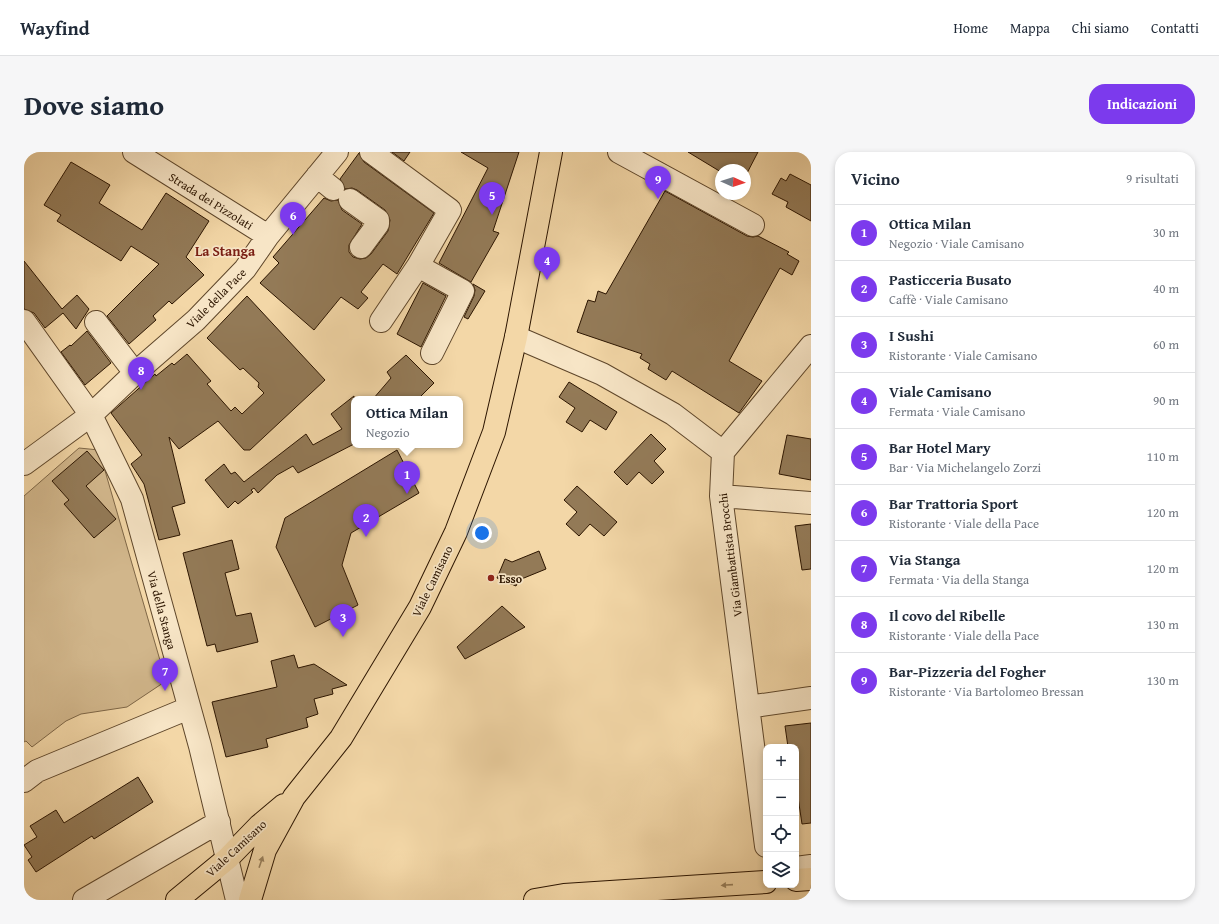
<!DOCTYPE html>
<html lang="it">
<head>
<meta charset="utf-8">
<style>
	:root { --surface:#fff; --page:#f6f6f7; --text:#1f2937; --muted:#747a83; --line:#e0e1e3; --accent:#7c3aed }
	body { margin:0; font-family:"Gentium Book Plus",serif; background:var(--page); color:var(--text) }
	.controls { position:absolute; right:12px; bottom:12px; display:grid; overflow:hidden; border-radius:8px; box-shadow:0 2px 6px #0003 }
	.controls button { width:36px; height:36px; display:grid; place-items:center; padding:0; border:0; border-bottom:1px solid var(--line); background:var(--surface); color:var(--text); font:20px sans-serif }
	.compass { position:absolute; left:691px; top:12px; width:36px; height:36px; border-radius:50%; background:var(--surface); box-shadow:0 2px 6px #0003; rotate:93deg }
	.you { position:absolute; left:458px; top:381px; width:14px; height:14px; margin:-10px; border:3px solid #fff; border-radius:50%; background:#1a73e8; box-shadow:0 0 0 6px #1a73e833 }
	.badge { display:grid; place-items:center; width:26px; height:26px; border-radius:50%; background:var(--accent); color:#fff; font-size:13px; font-weight:700 }
	.pin { position:absolute; translate:-50% -33px; filter:drop-shadow(0 1px 2px #0008) }
	.pin::after { content:''; position:absolute; top:21px; width:14px; height:12px; background:inherit; clip-path:polygon(0 0,100% 0,50% 100%) }
	.popup { position:absolute; left:327px; top:244px; width:112px; height:52px; box-sizing:border-box; display:grid; place-content:center; border-radius:8px; background:var(--surface); filter:drop-shadow(0 1px 3px #0005); font-size:13px; white-space:nowrap; color:var(--muted) }
	.popup b { font-size:15px; color:var(--text) }
	.popup::after { content:''; position:absolute; left:50%; top:100%; margin-left:-8px; border:8px solid transparent; border-top-color:var(--surface) }
	.list { margin:0; padding:0; list-style:none }
	h2 { display:flex; justify-content:space-between; align-items:center; height:52px; margin:0; padding:0 16px; font-size:17px }
	h2 small { font-size:13px; font-weight:400; color:var(--muted) }
	.list li { display:grid; grid-template-columns:26px 1fr auto; gap:12px; align-items:center; box-sizing:border-box; height:56px; padding:0 16px; border-top:1px solid var(--line) }
	.list b { display:block; font-size:15px; white-space:nowrap }
	.list p { margin:0; font-size:13px; white-space:nowrap; color:var(--muted) }
	.list em { font-size:13px; font-style:normal; color:var(--muted) }
	.icon { flex:none; width:22px; height:22px; fill:none; stroke:currentColor; stroke-width:2; stroke-linecap:round; stroke-linejoin:round }
	.map { position:relative; flex:none; width:787px; height:748px; overflow:hidden; border-radius:16px }
	header { display:flex; align-items:center; gap:24px; box-sizing:border-box; height:56px; padding:0 20px; background:var(--surface); border-bottom:1px solid var(--line) }
	header strong { font-size:19px }
	nav { display:flex; gap:22px; margin-inline-start:auto; font-size:14px }
	.intro { display:flex; align-items:center; justify-content:space-between; box-sizing:border-box; height:96px; padding:0 24px }
	h1 { margin:0; font-size:28px }
	.button { padding:10px 18px; border-radius:16px; background:var(--accent); color:#fff; font-size:14px; font-weight:700 }
	main { display:flex; gap:24px; padding:0 24px }
	aside { flex:1; background:var(--surface); border-radius:16px; box-shadow:0 2px 6px #0003 }
	.map>svg:first-child { display:block }
	.green { fill:#d1b68b; stroke:#7e6646 }
	.building { fill:#937a57; stroke:#2c1500 }
	.lines { fill:none; stroke-linecap:round; stroke-linejoin:round }
	.minor-casing { stroke:#5e462a; stroke-width:24 }
	.major-casing { stroke:#2c1500; stroke-width:24 }
	.minor { stroke:#f7e5c6; stroke-width:22 }
	.major { stroke:#f3d7a7; stroke-width:22 }
	.oneway { fill:#99805c }
	.poi-dot { fill:#8f2418; stroke:#f7e5c6; stroke-width:1.5 }
	.labels { text-anchor:middle; dominant-baseline:central; stroke-width:3.5; stroke-linejoin:round; paint-order:stroke }
	.street-label { font-size:12px; fill:#2c1500; stroke:#f7e5c6 }
	.poi-label { font-size:12px; font-weight:bold; fill:#2c1500; stroke:#f7e5c6; text-anchor:start }
	.quarter-label { font-size:14px; font-weight:bold; fill:#7a1f14; stroke:#f7e5c6 }
</style>
</head>
<body>
<header>
<strong>Wayfind</strong>
<nav><a>Home</a><a>Mappa</a><a>Chi siamo</a><a>Contatti</a></nav>
</header>
<div class="intro"><h1>Dove siamo</h1><a class="button">Indicazioni</a></div>
<main>
<div class="map">
<svg width="787" height="748" viewBox="0 0 787 748">
	<rect width="100%" height="100%" fill="#f3d7a7"/>
	<filter id="stains"><feTurbulence type="fractalNoise" baseFrequency=".005" numOctaves="4"/><feColorMatrix values="0 0 0 0 .2 0 0 0 0 .09 0 0 0 0 .02 0 0 0 .5 -.17"/></filter>
	<radialGradient id="worn" r=".72"><stop offset=".6" stop-color="#630" stop-opacity="0"/><stop offset="1" stop-color="#630" stop-opacity=".3"/></radialGradient>
	<path class="green" d="M55 296 75 298 142 529 103 555 57 562 42 569 8 595 2 589 0 590V344Z"/>
	<path class="building" d="M368 0H386L380 9Z
		M437 0H495L469 79 475 81 447 130 415 111 464 16Z
		M664 0H734L721 25V18H697V20Z
		M335 1 340 10 410 61 373 122 359 112 337 140 344 146 334 157 317 145 290 178 236 131 255 111 249 105 300 46 307 49 314 48 318 58 338 72 325 93V100L329 105 336 107 342 106 347 102 364 79 366 68 361 58 333 38 328 36 321 37 316 27Z
		M47 10 86 33 75 51 118 78 142 41 185 69 162 105 180 123 148 152 145 149 129 164 132 168 105 192 83 164 135 112 107 94 97 109 33 69 37 63 20 53Z
		M766 22 787 33V69L762 55 764 50 748 42 757 26 762 29Z
		M641 39 723 84 729 85 734 84 765 100 763 102 775 109 768 123 756 116 705 209 738 229 715 261 648 219 642 228 624 217 626 212 616 206 618 202 553 180 564 148 571 150 574 139 582 142Z
		M0 109 38 157 53 143 65 157 52 177 39 161 21 176 10 161 0 157Z
		M399 131 422 144 397 195 373 182Z
		M449 132 461 139 444 167 440 165 450 144 451 138Z
		M223 144 301 228 226 298H220L194 269 155 297 145 285 161 351 148 355 156 383 135 388 120 332 107 312 118 303 87 261 131 222 132 224 148 211 150 213 163 202 187 229 183 232 207 259 211 255 218 262 240 241 234 235 235 231 219 216 216 218 183 186Z
		M63 179 87 211 61 233 37 200 46 193 47 194Z
		M382 203 410 231 394 247H349L367 226 363 220Z
		M545 230 593 260 582 278 566 268 558 280 542 270 551 256 535 245Z
		M330 244V292L274 321 269 314 253 323 234 341 230 336 227 338 229 340 214 352 211 349 204 356 181 328 200 312 207 322 211 320 220 330 282 282 289 293 318 277 307 262Z
		M627 282 642 297 630 309 640 320 628 332 615 320 603 333 590 320Z
		M763 283 787 287V328L755 322Z
		M373 298 395 341 327 381 318 413 334 453 291 475 252 395 261 366Z
		M63 299 80 318 62 334 92 367 70 386 40 352 45 348 28 329Z
		M553 334 593 370 580 384 566 372 555 384 542 372 553 360 540 348Z
		M787 372V417L778 418 771 374Z
		M208 388 215 417 201 421 212 464 227 461 234 490 193 500 191 492 183 494 159 401Z
		M515 399 522 417 495 428 492 434 473 426 481 407 488 410Z
		M478 454 501 475 441 507 433 495Z
		M270 503 274 516 290 512 323 533 308 537 309 542 290 547 294 562 282 566 284 575 242 587 244 595 202 605 188 550 253 535 247 509Z
		M787 571V671L778 672 772 632V595H764L761 574Z
		M114 625 129 650 70 687 68 684 12 720 4 708 8 705 0 693 13 685 6 674 32 658 40 671Z"/>
	<g class="lines">
		<g class="minor-casing">
			<path id="minor" d="M110 0 244 84
				M347 0 426 58 394 114 357 169
				M595 0 729 73
				M293 24 309 37
				M326 48 354 68V72L337 95
				M394 114 439 139 408 201
				M0 169 67 263 108 347 176 594 213 748
				M72 170 111 221
				M492 185 578 222 649 262 699 300
				M699 300 697 344 742 694
				M699 300 787 194
				M0 312 67 263 111 221 172 168 221 117 244 84 313 0
				M697 344 787 351
				M724 555 787 546
				M0 629 13 619 165 556
				M772 716 787 714
				M60 748 195 670"/>
		</g>
		<g class="major-casing">
			<path id="major" d="M772 728 787 727
				M153 748 204 706 235 674 260 653
				M226 748 241 698 270 645 317 586 396 455 432 380 470 280 492 185 527 0
				M511 748 540 743 742 730"/>
		</g>
		<use href="#minor" class="minor"/>
		<use href="#major" class="major"/>
	</g>
	<defs><path id="oneway-solid" d="M-6-.8H1V-3.2L6.5 0L1 3.2V.8H-6Z"/></defs>
	<g class="oneway">
		<use href="#oneway-solid" transform="translate(237 710) rotate(-71)"/>
		<use href="#oneway-solid" transform="translate(703 733) rotate(176)"/>
	</g>
	<circle class="poi-dot" cx="467" cy="426" r="4"/>
	<g class="labels">
		<g class="street-label">
			<text transform="translate(187 49) rotate(32)">Strada dei Pizzolati</text>
			<text transform="translate(192 146) rotate(-45)">Viale della Pace</text>
			<text transform="translate(706 403) rotate(-97)">Via Giambattista Brocchi</text>
			<text transform="translate(408 429) rotate(-64)">Viale Camisano</text>
			<text transform="translate(138 458) rotate(75)">Via della Stanga</text>
			<text transform="translate(212 696) rotate(-43)">Viale Camisano</text>
		</g>
		<g class="poi-label">
			<text x="475" y="426">Esso</text>
		</g>
		<g class="quarter-label">
			<text x="201" y="99">La Stanga</text>
		</g>
	</g>
	<rect width="100%" height="100%" filter="url(#stains)"/>
	<rect width="100%" height="100%" fill="url(#worn)"/>
</svg>
<div class="controls">
<button>+</button>
<button>−</button>
<button><svg class="icon" aria-label="locate" viewBox="0 0 24 24"><circle cx="12" cy="12" r="6"/><path d="M12 2v4M12 18v4M2 12h4M18 12h4"/></svg></button>
<button><svg class="icon" aria-label="layers" viewBox="0 0 24 24"><path d="M12 4l9 5-9 5-9-5zM3 14l9 5 9-5"/></svg></button>
</div>
<svg class="compass" viewBox="-18 -18 36 36"><path d="M0-13l5 13h-10z" fill="#e53935"/><path d="M0 13l5-13h-10z" fill="#747a83"/></svg>
<div class="you"></div>
<div class="pin badge" style="left:383px;top:342px">1</div>
<div class="popup"><b>Ottica Milan</b>Negozio</div>
<div class="pin badge" style="left:342px;top:385px">2</div>
<div class="pin badge" style="left:319px;top:485px">3</div>
<div class="pin badge" style="left:523px;top:128px">4</div>
<div class="pin badge" style="left:468px;top:63px">5</div>
<div class="pin badge" style="left:269px;top:83px">6</div>
<div class="pin badge" style="left:141px;top:539px">7</div>
<div class="pin badge" style="left:117px;top:238px">8</div>
<div class="pin badge" style="left:634px;top:47px">9</div>
</div>
<aside>
<h2>Vicino<small>9 risultati</small></h2>
<ul class="list">
<li><span class="badge">1</span><div><b>Ottica Milan</b><p>Negozio · Viale Camisano</p></div><em>30 m</em></li>
<li><span class="badge">2</span><div><b>Pasticceria Busato</b><p>Caffè · Viale Camisano</p></div><em>40 m</em></li>
<li><span class="badge">3</span><div><b>I Sushi</b><p>Ristorante · Viale Camisano</p></div><em>60 m</em></li>
<li><span class="badge">4</span><div><b>Viale Camisano</b><p>Fermata · Viale Camisano</p></div><em>90 m</em></li>
<li><span class="badge">5</span><div><b>Bar Hotel Mary</b><p>Bar · Via Michelangelo Zorzi</p></div><em>110 m</em></li>
<li><span class="badge">6</span><div><b>Bar Trattoria Sport</b><p>Ristorante · Viale della Pace</p></div><em>120 m</em></li>
<li><span class="badge">7</span><div><b>Via Stanga</b><p>Fermata · Via della Stanga</p></div><em>120 m</em></li>
<li><span class="badge">8</span><div><b>Il covo del Ribelle</b><p>Ristorante · Viale della Pace</p></div><em>130 m</em></li>
<li><span class="badge">9</span><div><b>Bar-Pizzeria del Fogher</b><p>Ristorante · Via Bartolomeo Bressan</p></div><em>130 m</em></li>
</ul>
</aside>
</main>
</body>
</html>
